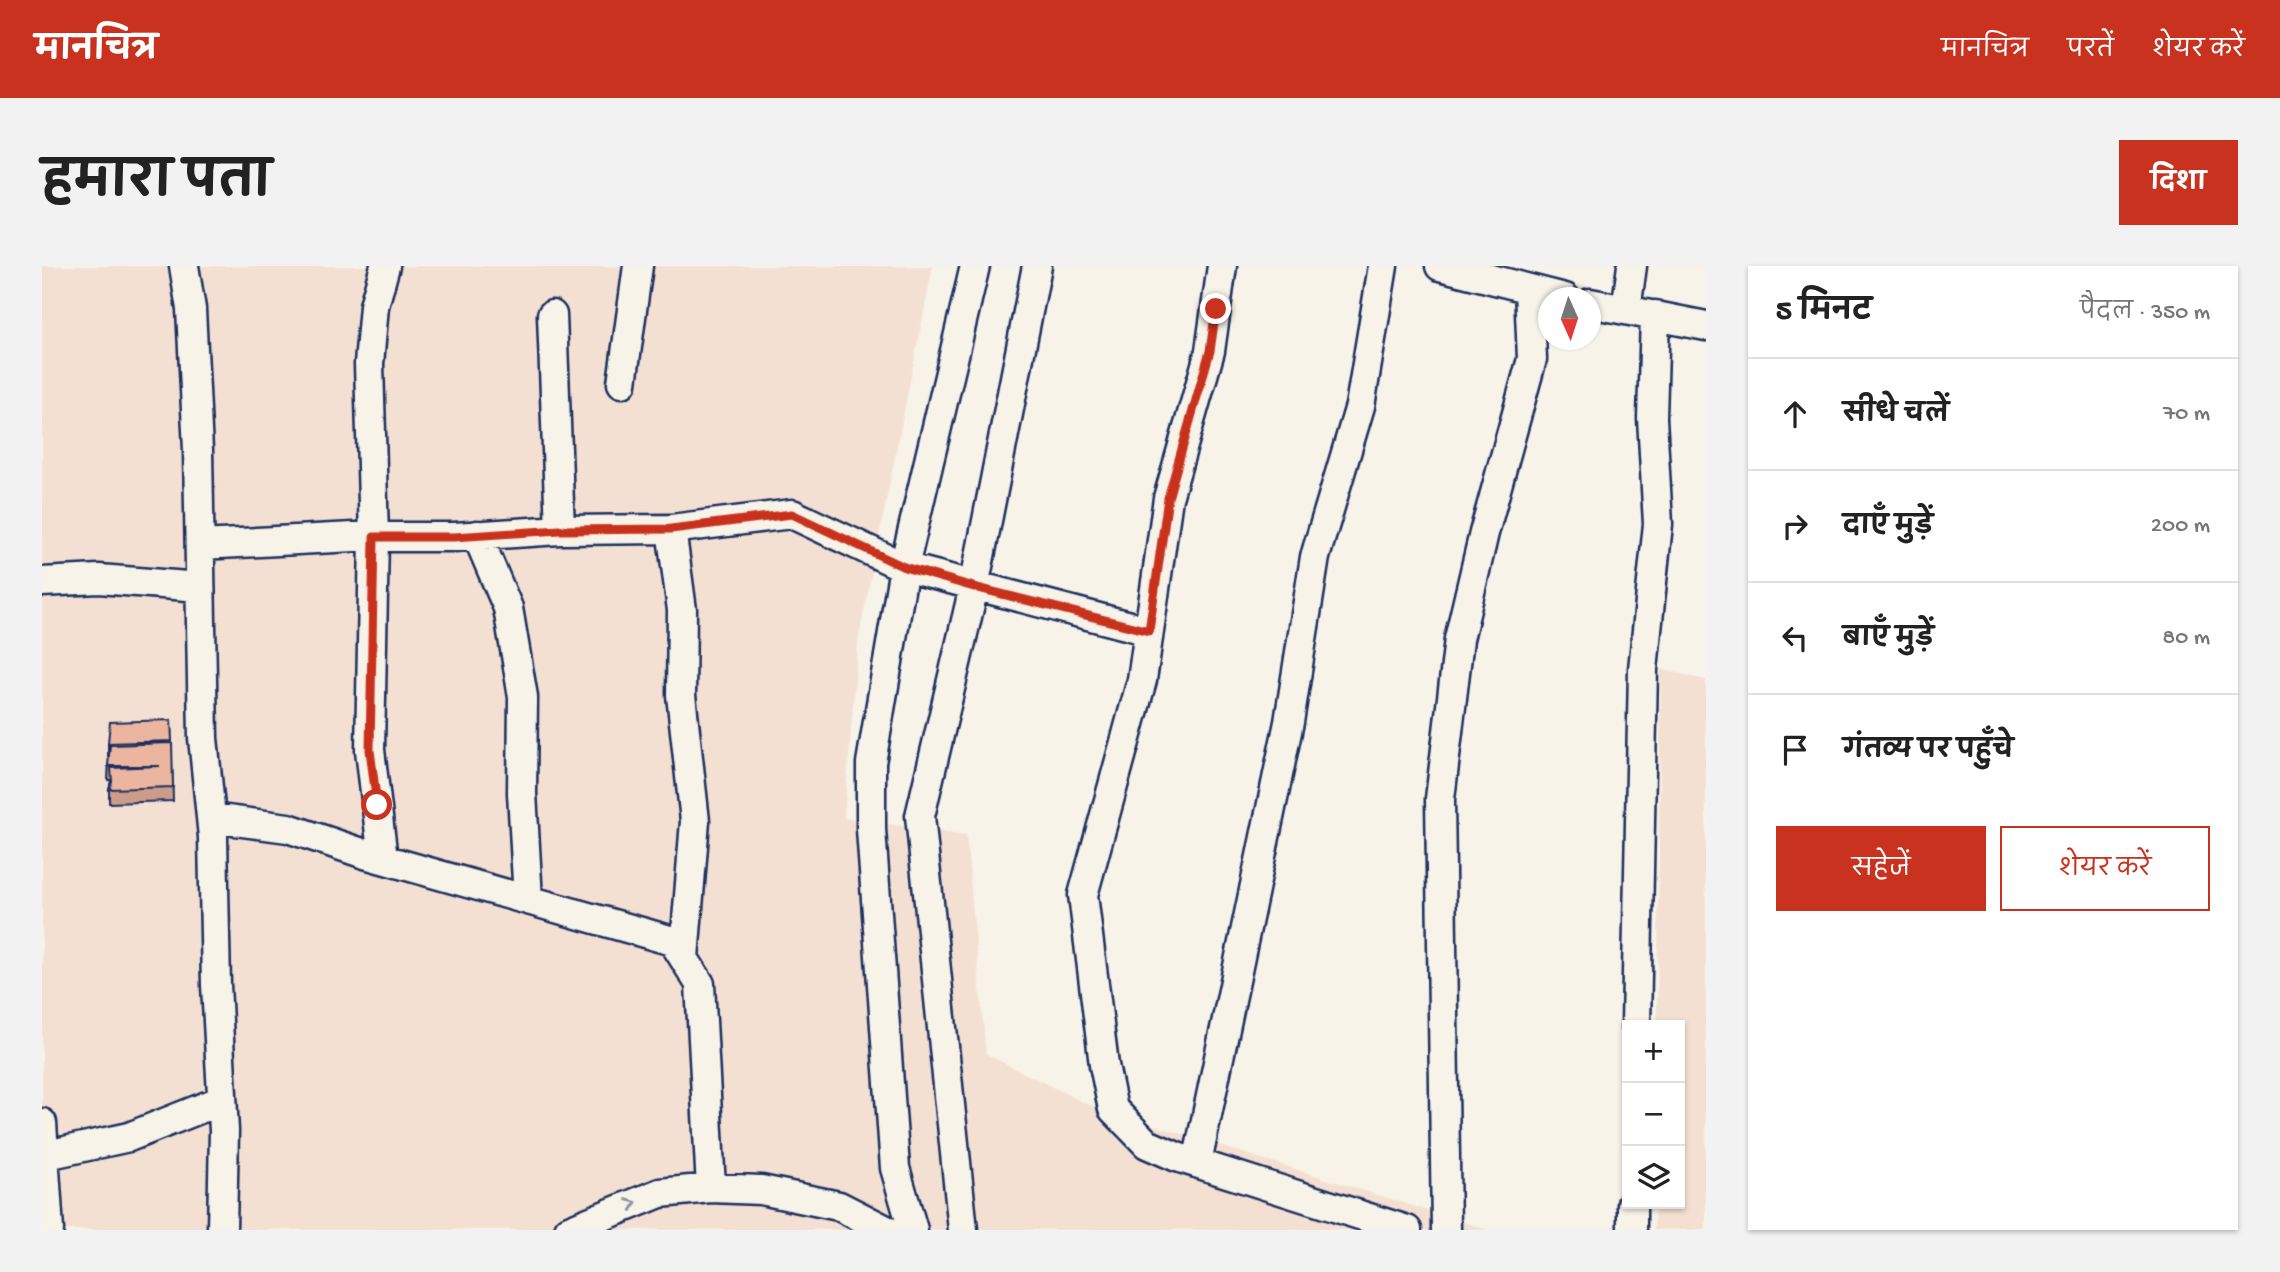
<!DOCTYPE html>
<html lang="hi">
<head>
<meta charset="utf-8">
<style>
	:root { --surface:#fff; --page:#f2f2f2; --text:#222; --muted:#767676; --line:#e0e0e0; --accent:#c8321e }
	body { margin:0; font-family:"Gochi Hand","Playpen Sans Deva",sans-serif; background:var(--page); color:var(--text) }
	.controls { position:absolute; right:21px; bottom:21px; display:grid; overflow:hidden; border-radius:0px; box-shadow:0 2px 5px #0004 }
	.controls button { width:63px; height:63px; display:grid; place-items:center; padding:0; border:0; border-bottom:2px solid var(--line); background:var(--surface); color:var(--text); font:35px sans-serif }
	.compass { position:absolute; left:1496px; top:21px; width:63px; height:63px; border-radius:50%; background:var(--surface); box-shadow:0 2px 5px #0004; rotate:177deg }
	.stop { position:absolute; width:21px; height:21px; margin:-16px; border:5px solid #c8321e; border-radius:50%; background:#fff }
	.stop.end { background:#c8321e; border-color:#fff; box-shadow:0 2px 7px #0008 }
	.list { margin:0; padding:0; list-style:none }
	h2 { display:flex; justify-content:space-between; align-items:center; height:91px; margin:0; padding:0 28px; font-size:30px }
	h2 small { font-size:23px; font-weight:400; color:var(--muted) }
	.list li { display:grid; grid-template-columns:46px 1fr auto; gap:21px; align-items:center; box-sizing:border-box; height:112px; padding:0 28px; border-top:2px solid var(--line) }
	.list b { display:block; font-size:26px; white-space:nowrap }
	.list em { font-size:23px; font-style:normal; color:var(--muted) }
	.actions { display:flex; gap:14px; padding:21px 28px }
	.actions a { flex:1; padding:16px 0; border:2px solid var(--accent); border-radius:0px; text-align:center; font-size:24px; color:var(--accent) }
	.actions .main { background:var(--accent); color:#fff }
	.icon { flex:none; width:38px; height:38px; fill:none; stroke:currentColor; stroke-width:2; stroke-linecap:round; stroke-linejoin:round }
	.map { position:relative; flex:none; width:1664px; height:964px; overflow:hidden; border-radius:0px }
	header { display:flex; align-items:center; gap:42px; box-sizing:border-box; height:98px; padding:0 35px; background:var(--accent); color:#fff }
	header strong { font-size:33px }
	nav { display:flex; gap:38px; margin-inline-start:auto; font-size:24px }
	.intro { display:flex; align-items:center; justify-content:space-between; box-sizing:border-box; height:168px; padding:0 42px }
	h1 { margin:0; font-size:49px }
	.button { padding:18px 32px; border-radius:0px; background:var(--accent); color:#fff; font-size:24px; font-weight:700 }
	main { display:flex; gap:42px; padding:0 42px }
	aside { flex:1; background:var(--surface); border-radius:0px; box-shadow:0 2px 5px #0004 }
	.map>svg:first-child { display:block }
	.built { fill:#f4e0d2 }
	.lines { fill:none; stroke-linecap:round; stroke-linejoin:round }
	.street-casing { stroke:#1b2f5e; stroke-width:33 }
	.street { stroke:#f7f3e8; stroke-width:28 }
	.wall { fill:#cb9c8a; stroke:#1b2f5e; stroke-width:2 }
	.building { fill:#ecb5a0; stroke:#1b2f5e; stroke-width:2 }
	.oneway { stroke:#8991a3 }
	.route { stroke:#c8321e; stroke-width:9 }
</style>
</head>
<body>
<header>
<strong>मानचित्र</strong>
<nav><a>मानचित्र</a><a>परतें</a><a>शेयर करें</a></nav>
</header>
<div class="intro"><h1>हमारा पता</h1><a class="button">दिशा</a></div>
<main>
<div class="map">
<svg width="1664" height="964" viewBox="0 0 1664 964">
	<rect width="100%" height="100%" fill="#f7f3e8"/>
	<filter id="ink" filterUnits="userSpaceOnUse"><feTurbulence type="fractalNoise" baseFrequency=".0143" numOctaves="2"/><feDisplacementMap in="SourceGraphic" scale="14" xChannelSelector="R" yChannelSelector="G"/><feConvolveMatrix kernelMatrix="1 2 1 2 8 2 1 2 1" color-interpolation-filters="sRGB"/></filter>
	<g filter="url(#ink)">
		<path class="built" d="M0 0H891L816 376 802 552 924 569 944 788 1045 838 1447 964H0Z
			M1619 403 1664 414V964H1612L1613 938H1638V759H1615Z"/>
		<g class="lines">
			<g class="street-casing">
				<path id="street" d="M142 0 149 43 156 184 161 472 171 571 174 719 182 865 180 964
					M1180 0 1168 85 1126 232 1100 414 1041 629 1062 799 1071 843 1105 878 1135 891 1365 964
					M1398 0 1523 32
					M1548 37 1664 60
					M1584 44 1590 0
					M510 49 518 264
					M580 117 596 0
					M629 263 750 248 862 301 1107 365
					M435 269 466 342 481 431 480 527 486 634
					M158 279 312 271H412L518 264 629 263 640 344 639 429 653 555 642 692
					M0 316 57 313 158 321
					M170 552 246 562 323 588 631 675 658 718 669 922
					M341 593 328 484 332 271 327 98 332 40 343 0
					M1594 759 1601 403 1616 258 1610 152 1613 49
					M0 857 7 964
					M0 890 87 871 180 834
					M1155 897 1247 456 1273 291 1318 140 1341 0
					M527 964 618 927 669 922 719 924 797 940 844 964
					M871 964 853 902 829 563V497L862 301 933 0
					M921 964 878 550 932 321 995 0
					M1404 964 1398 533 1417 373 1442 267 1490 93 1487 24
					M1590 964V938"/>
			</g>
			<use href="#street" class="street"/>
		</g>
		<path class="wall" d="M129 454 131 535 67 537V523L69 514H66L67 491H66V477Z"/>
		<path class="building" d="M129 454 130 475 66 477 68 456Z
			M130 477 131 521 67 523 70 515 69 502 118 500H66L68 479Z"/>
		<defs><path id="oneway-chevron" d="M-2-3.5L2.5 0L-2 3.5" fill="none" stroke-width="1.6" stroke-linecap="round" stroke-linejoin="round" transform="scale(1.75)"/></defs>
		<use class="oneway" href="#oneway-chevron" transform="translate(590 938) rotate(-22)"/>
	</g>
	<g class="lines" filter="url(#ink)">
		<path class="route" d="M335 539 328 484 332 271H412L518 264 629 263 750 248 862 301 932 321 1107 365 1126 232 1168 85 1174 43"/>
	</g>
</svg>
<div class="controls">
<button>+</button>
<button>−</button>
<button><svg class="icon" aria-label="layers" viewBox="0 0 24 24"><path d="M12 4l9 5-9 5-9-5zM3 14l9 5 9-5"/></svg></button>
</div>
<svg class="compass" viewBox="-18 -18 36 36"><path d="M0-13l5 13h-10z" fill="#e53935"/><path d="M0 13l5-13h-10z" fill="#767676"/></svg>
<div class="stop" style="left:335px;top:539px"></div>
<div class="stop end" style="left:1174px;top:43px"></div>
</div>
<aside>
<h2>5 मिनट<small>पैदल · 350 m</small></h2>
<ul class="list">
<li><svg class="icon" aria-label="ahead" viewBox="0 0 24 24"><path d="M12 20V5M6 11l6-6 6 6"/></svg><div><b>सीधे चलें</b></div><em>70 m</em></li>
<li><svg class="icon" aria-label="right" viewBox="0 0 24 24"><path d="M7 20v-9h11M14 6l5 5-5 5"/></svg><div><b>दाएँ मुड़ें</b></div><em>200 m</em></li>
<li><svg class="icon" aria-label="left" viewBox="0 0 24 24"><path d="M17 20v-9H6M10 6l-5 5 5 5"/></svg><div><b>बाएँ मुड़ें</b></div><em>80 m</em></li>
<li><svg class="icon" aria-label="arrive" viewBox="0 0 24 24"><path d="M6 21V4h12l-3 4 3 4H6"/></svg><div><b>गंतव्य पर पहुँचे</b></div></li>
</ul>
<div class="actions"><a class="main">सहेजें</a><a>शेयर करें</a></div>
</aside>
</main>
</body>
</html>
